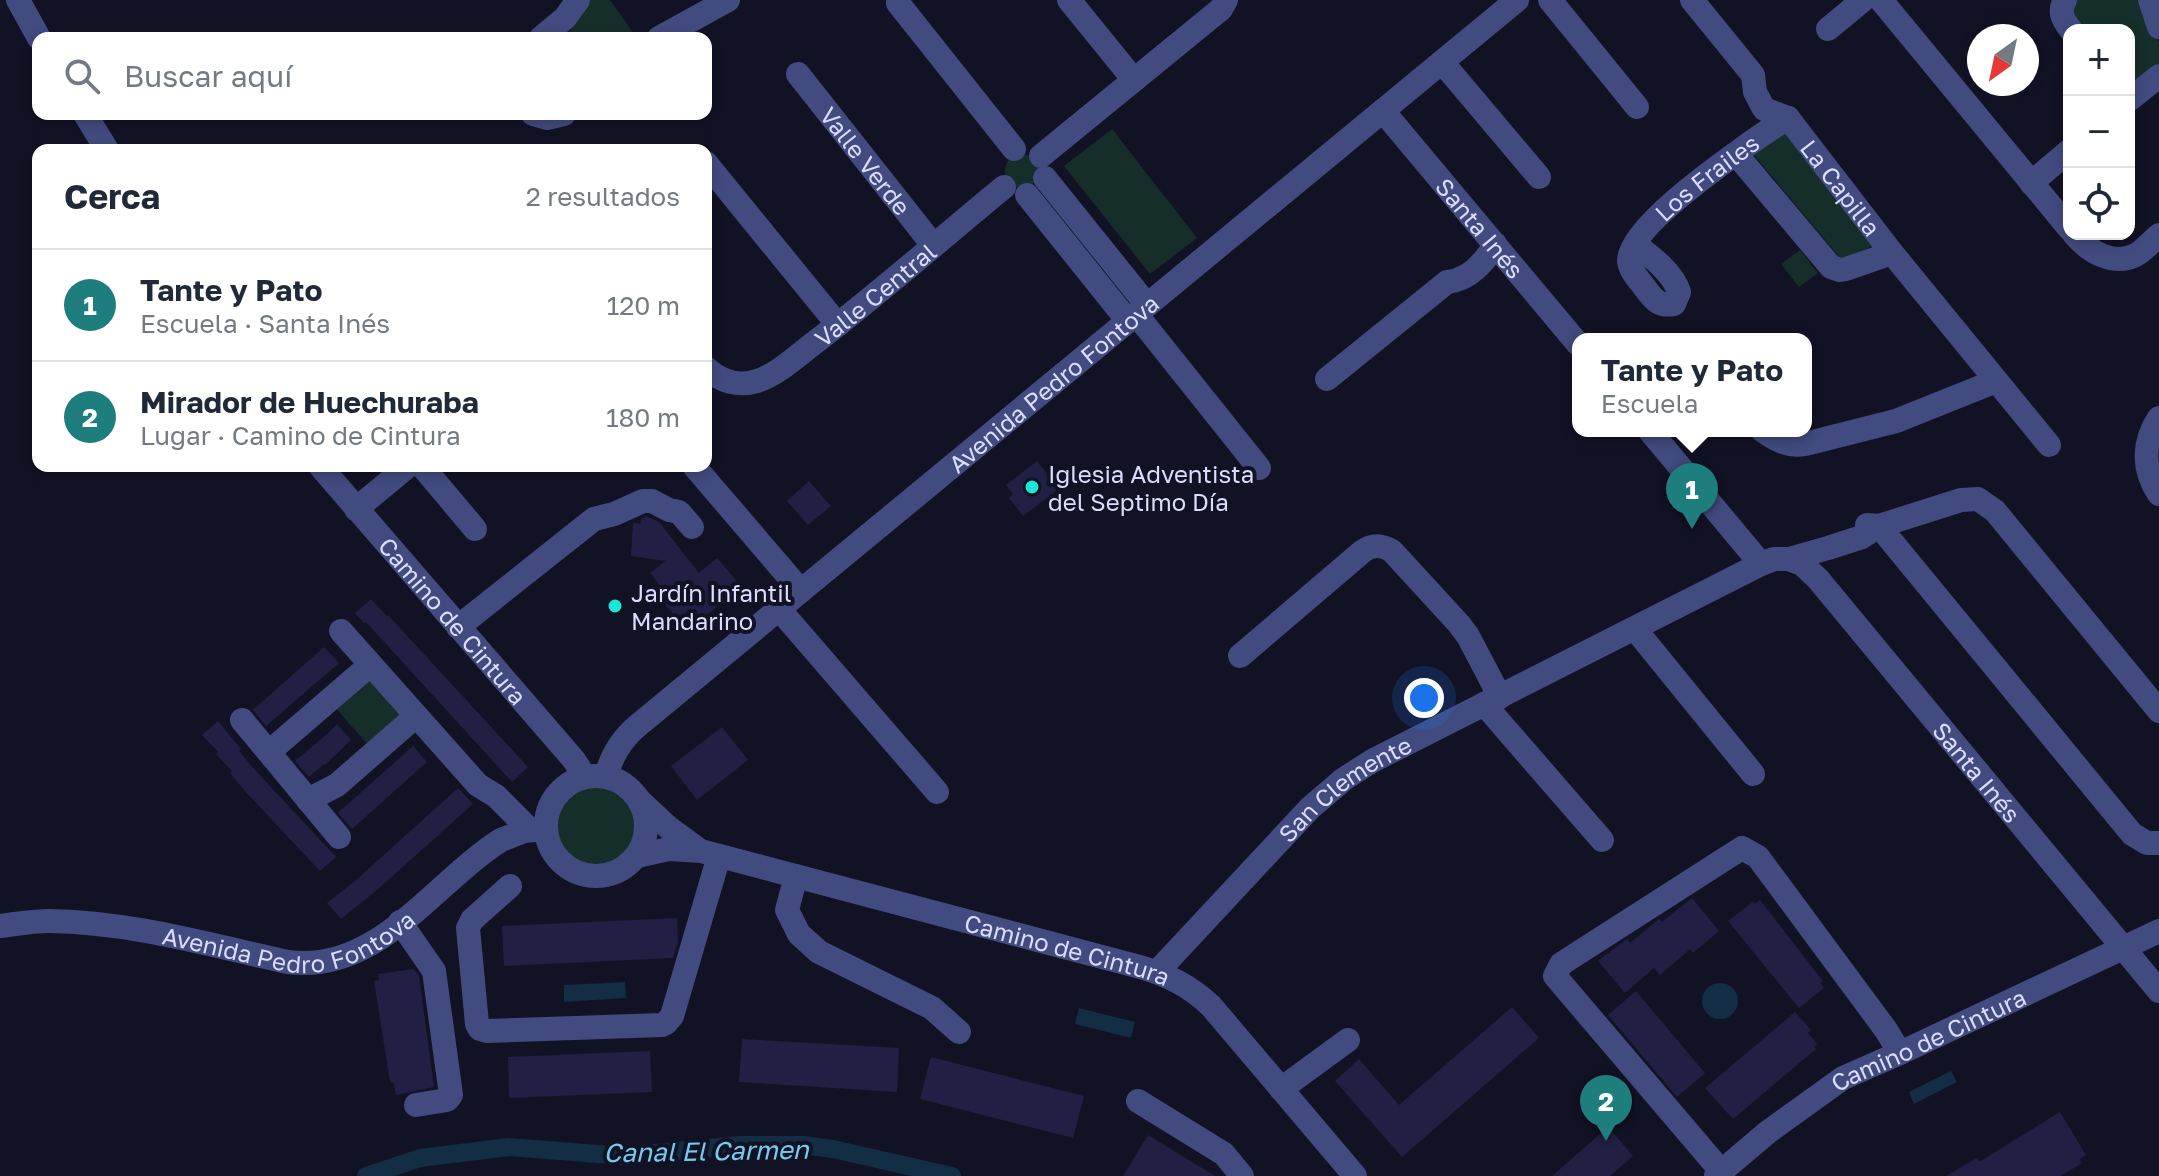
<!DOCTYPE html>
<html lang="es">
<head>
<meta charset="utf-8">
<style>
	:root { --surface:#fff; --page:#f6f6f7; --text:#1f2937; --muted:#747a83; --line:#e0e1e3; --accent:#1e7e7e }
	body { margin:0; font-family:"Golos Text",sans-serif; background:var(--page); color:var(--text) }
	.controls { position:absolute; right:24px; top:24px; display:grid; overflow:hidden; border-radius:16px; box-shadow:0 4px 12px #0003 }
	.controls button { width:72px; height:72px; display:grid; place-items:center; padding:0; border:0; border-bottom:2px solid var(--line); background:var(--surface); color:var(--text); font:40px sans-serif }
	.compass { position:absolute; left:1967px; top:24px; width:72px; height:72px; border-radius:50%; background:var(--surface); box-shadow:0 4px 12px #0003; rotate:213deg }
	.you { position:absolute; left:1424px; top:698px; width:28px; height:28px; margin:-20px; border:6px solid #fff; border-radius:50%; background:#1a73e8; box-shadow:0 0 0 12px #1a73e833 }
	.badge { display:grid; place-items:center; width:52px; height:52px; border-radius:50%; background:var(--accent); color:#fff; font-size:26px; font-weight:700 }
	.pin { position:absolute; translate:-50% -66px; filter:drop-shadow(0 2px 4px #0008) }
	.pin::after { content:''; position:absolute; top:42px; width:28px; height:24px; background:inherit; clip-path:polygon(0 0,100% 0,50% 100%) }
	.popup { position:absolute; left:1572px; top:333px; width:240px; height:104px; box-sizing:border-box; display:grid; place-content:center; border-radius:16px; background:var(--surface); filter:drop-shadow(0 2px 6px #0005); font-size:26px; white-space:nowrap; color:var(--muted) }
	.popup b { font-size:30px; color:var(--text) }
	.popup::after { content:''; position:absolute; left:50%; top:100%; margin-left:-16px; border:16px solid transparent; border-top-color:var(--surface) }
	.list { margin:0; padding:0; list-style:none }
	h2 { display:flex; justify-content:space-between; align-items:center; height:104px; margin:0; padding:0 32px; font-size:34px }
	h2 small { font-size:26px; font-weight:400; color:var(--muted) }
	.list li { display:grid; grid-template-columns:52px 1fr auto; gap:24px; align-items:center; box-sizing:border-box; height:112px; padding:0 32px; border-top:2px solid var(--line) }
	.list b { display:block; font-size:30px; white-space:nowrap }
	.list p { margin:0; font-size:26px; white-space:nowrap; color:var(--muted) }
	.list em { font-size:26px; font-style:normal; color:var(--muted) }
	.icon { flex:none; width:44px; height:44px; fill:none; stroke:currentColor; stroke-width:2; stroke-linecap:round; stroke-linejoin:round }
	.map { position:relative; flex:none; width:2159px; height:1176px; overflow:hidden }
	.search { position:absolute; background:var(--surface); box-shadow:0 4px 12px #0003; left:32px; top:32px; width:680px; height:88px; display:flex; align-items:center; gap:20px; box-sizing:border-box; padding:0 28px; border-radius:16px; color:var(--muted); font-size:30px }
	.panel { position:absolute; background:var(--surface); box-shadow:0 4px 12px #0003; left:32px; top:144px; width:680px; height:328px; border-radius:16px }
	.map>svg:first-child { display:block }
	.green { fill:#162e29 }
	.water { fill:#122d44 }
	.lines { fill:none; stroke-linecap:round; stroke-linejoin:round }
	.canal { stroke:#122d44; stroke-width:18 }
	.building { fill:#212044 }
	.minor { stroke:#424b7f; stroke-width:24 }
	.poi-dot { fill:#1ce6d5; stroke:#121225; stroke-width:3 }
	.labels { text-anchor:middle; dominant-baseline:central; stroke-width:8; stroke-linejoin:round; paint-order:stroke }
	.street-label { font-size:24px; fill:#daddfb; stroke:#121225 }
	.poi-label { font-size:24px; fill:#daddfb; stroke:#121225; text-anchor:start }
	.water-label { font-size:26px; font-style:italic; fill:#74cdef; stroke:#121225 }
</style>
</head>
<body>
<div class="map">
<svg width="2159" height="1176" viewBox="0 0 2159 1176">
	<rect width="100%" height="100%" fill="#121225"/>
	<path class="green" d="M590 0H610L637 38H558L571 30Z
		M2076 0H2143L2159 43V66L2132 85 2129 84V30H2082L2073 19 2071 7Z
		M1112 129 1197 238 1150 274 1064 166Z
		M1785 129 1880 243 1841 259 1754 155Z
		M1005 171a17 17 0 1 1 34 0a17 17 0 1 1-34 0Z
		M1800 250 1818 273 1799 287 1781 264Z
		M371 675 406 714 369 746 334 706Z
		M554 827a42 42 0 1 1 84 0a42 42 0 1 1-84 0Z"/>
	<path class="water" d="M625 982 626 998 564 1002V985Z
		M1702 1001a18 18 0 1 1 36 0a18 18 0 1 1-36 0Z
		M1079 1008 1135 1022 1131 1038 1075 1024Z
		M1951 1071 1957 1082 1914 1104 1909 1092Z"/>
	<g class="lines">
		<path class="canal" d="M366 1176 420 1158 509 1147 623 1156 740 1145H803L833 1149 952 1176"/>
	</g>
	<path class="building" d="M1037 461 1059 489 1023 516 1009 498 1013 494 1006 485Z
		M809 481 831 506 808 525 787 501Z
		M646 516 659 522 699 573 717 558 741 586 688 631 664 603 670 598 650 573 666 561 631 556 633 523 640 524 641 519Z
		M371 599 387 616 388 615 528 767 512 782 366 622 364 623 355 613Z
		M324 647 339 663 266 726 253 710Z
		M218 721 241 749 239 751 255 770 336 857 320 871 243 789 230 773 232 771 216 754 218 752 202 735Z
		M337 724 351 740 325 765 324 764 309 777 295 761 327 734Z
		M722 727 748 760 697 800 671 766Z
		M413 746 427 762 352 829 338 813Z
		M458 788 473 804 377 890 341 919 327 903 355 881Z
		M1692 898 1719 931 1693 953 1690 949 1660 975 1654 968 1625 993 1598 961 1627 939 1630 943 1659 919 1662 922Z
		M1760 900 1823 981 1820 983 1824 988 1799 1008 1728 921 1754 901 1755 904Z
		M677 918 678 941 673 958 504 966 502 926Z
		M414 969 419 976 434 1087 396 1095 394 1083 390 1082 374 981 379 980 378 974Z
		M1636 991 1705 1073 1677 1097 1608 1015Z
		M1512 1007 1539 1038 1402 1157 1335 1081 1359 1059 1399 1105Z
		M1795 1012 1811 1030 1808 1033 1817 1044 1814 1047 1816 1049 1733 1119 1705 1088Z
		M742 1039 899 1048 897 1092 739 1082Z
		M650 1051 652 1092 509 1098 508 1057Z
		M931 1057 1084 1096 1073 1138 920 1099Z
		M2060 1112 2086 1155 2080 1159 2081 1164 2060 1176H1946L1977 1158 1979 1162Z
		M1608 1127 1633 1156 1610 1176H1552Z
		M1148 1135 1215 1176H1123Z"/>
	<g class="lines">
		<g class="minor">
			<path d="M18 0 39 38"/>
			<path d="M1069 0 1134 80"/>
			<path d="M1550 0 1637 107"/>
			<path id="s1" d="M1692 0 1753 75 1755 92 1764 109 1788 118 1892 253 2049 445"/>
			<path d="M1881 0 2069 228"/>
			<path d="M2065 0C2058 12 2063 20 2071 30"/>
			<path d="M2150 0 2159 27"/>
			<path d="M898 3 1014 149"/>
			<path d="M1828 29 1863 0"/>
			<path d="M541 38 565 18 578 0"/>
			<path d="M659 38 728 0"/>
			<path d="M1442 62 1539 177"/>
			<path id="s2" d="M798 74 933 245"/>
			<path d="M2129 100 2159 76"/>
			<path id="s3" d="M1383 111 1578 344"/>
			<path d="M85 114 107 150"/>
			<path d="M533 114 547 118 564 114"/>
			<path d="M1736 154 1831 267 1840 270 1846 269 1892 253"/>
			<path d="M1041 156 1221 9 1226 0"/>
			<path d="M706 163 838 325"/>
			<path d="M1045 178 1147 305"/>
			<path d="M2031 183 2069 151"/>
			<path d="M1027 195 1128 321"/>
			<path d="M2074 234C2089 252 2115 268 2139 253 2146 248 2152 241 2159 235"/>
			<path id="s4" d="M1636 245C1652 257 1673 273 1679 292L1674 304C1659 307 1653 299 1645 288 1639 280 1630 271 1629 261 1628 229 1721 164 1746 146 1760 136 1773 127 1788 118"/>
			<path d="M1136 314 1259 468"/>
			<path id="s5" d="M706 368C720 381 738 387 757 381 779 374 799 354 818 340 882 291 942 238 1004 187"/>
			<path d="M1327 379 1447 282C1469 280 1485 262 1495 244"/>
			<path d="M2159 418C2143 442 2142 469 2159 494"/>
			<path d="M1650 431 1761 564"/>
			<path d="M1763 431C1776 440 1788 447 1805 444L1896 421 1996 381"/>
			<path id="s6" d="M320 466 574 760 585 777"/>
			<path d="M422 466 475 529"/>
			<path d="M694 466 801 591"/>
			<path d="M356 509 408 466"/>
			<path d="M1867 525 1879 526 2132 834 2147 843H2159"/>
			<path id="s7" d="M1789 559 1802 564 1818 579 2159 991"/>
			<path d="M779 609 937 792"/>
			<path d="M458 627 594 519 614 514 643 501H652L669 510 679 512 692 527"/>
			<path d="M1635 629 1753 774"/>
			<path d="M341 631 478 785 496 796 530 830"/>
			<path d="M1240 656 1363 551C1373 544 1382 545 1392 551L1459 624 1468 636 1500 697"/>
			<path d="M1484 704 1602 840"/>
			<path d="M242 720 339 837"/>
			<path d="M269 752 370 665"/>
			<circle cx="596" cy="826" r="50"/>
			<path id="s8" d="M606 777C611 756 620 741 636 727L1517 0"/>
			<path d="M308 800 337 785 416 716"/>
			<path d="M641 802 669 828 699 850"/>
			<path id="s9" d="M637 856 669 849 701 851 1140 967C1168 975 1190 986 1211 1006L1355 1176"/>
			<path d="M796 876 787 910 799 934 819 952 932 1008 959 1032"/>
			<path d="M510 886 472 920 468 928 477 1024 480 1029 487 1031 662 1025 666 1023 672 1016 719 856"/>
			<path d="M400 922 434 971 451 1095 447 1100 416 1105"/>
			<path id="s10" d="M0 926C16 924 33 921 49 921 131 922 209 945 288 962 378 974 433 883 501 840L524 831 546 829"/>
			<path id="s11" d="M1157 972 1310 808 1344 779 1372 761 1761 564 1774 559H1789L1828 548 1862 537 1879 526 1961 500 1978 499 1995 511 2159 711"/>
			<path d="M1281 1089 1348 1040"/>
			<path d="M1138 1101 1224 1154 1242 1176"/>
			<path d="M1721 1171 1555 976 1561 964 1742 848 1758 857 1886 1030 1900 1053"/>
			<path id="s12" d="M1716 1176 1768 1132 1843 1078 1900 1053 2159 931"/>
		</g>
	</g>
	<g class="poi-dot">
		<circle cx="1032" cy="487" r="8"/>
		<circle cx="615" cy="606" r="8"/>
	</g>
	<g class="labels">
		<g class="street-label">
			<text stroke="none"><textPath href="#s2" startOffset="110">Valle Verde</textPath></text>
			<text stroke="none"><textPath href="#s4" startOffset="262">Los Frailes</textPath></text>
			<text stroke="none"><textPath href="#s1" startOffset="246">La Capilla</textPath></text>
			<text stroke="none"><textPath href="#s3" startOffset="152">Santa Inés</textPath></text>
			<text stroke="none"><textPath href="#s5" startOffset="202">Valle Central</textPath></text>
			<text stroke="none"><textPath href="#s8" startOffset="600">Avenida Pedro Fontova</textPath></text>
			<text stroke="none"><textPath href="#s6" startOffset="204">Camino de Cintura</textPath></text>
			<text stroke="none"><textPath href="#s7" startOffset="286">Santa Inés</textPath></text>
			<text stroke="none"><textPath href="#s11" startOffset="264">San Clemente</textPath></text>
			<text stroke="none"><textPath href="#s10" startOffset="296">Avenida Pedro Fontova</textPath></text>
			<text stroke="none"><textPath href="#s9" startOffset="444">Camino de Cintura</textPath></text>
			<text stroke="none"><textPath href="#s12" startOffset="254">Camino de Cintura</textPath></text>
		</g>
		<g class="poi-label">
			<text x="1048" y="473">Iglesia Adventista<tspan x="1048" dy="28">del Septimo Día</tspan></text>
			<text x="631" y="592">Jardín Infantil<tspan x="631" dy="28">Mandarino</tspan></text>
		</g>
		<g class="water-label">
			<text transform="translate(706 1151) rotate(-1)">Canal El Carmen</text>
		</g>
	</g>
</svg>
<div class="controls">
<button>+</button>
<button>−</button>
<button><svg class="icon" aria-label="locate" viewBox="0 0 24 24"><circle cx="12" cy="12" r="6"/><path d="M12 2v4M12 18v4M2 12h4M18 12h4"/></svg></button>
</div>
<svg class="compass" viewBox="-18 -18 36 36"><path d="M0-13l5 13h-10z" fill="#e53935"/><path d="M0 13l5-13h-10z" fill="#747a83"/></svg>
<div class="you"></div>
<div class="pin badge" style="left:1692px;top:529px">1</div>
<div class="popup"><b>Tante y Pato</b>Escuela</div>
<div class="pin badge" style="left:1606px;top:1141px">2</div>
<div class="search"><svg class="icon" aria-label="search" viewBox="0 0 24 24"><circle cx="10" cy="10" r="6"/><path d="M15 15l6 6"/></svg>Buscar aquí</div>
<section class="panel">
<h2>Cerca<small>2 resultados</small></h2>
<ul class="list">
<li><span class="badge">1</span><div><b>Tante y Pato</b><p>Escuela · Santa Inés</p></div><em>120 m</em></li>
<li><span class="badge">2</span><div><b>Mirador de Huechuraba</b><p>Lugar · Camino de Cintura</p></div><em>180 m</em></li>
</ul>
</section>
</div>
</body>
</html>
